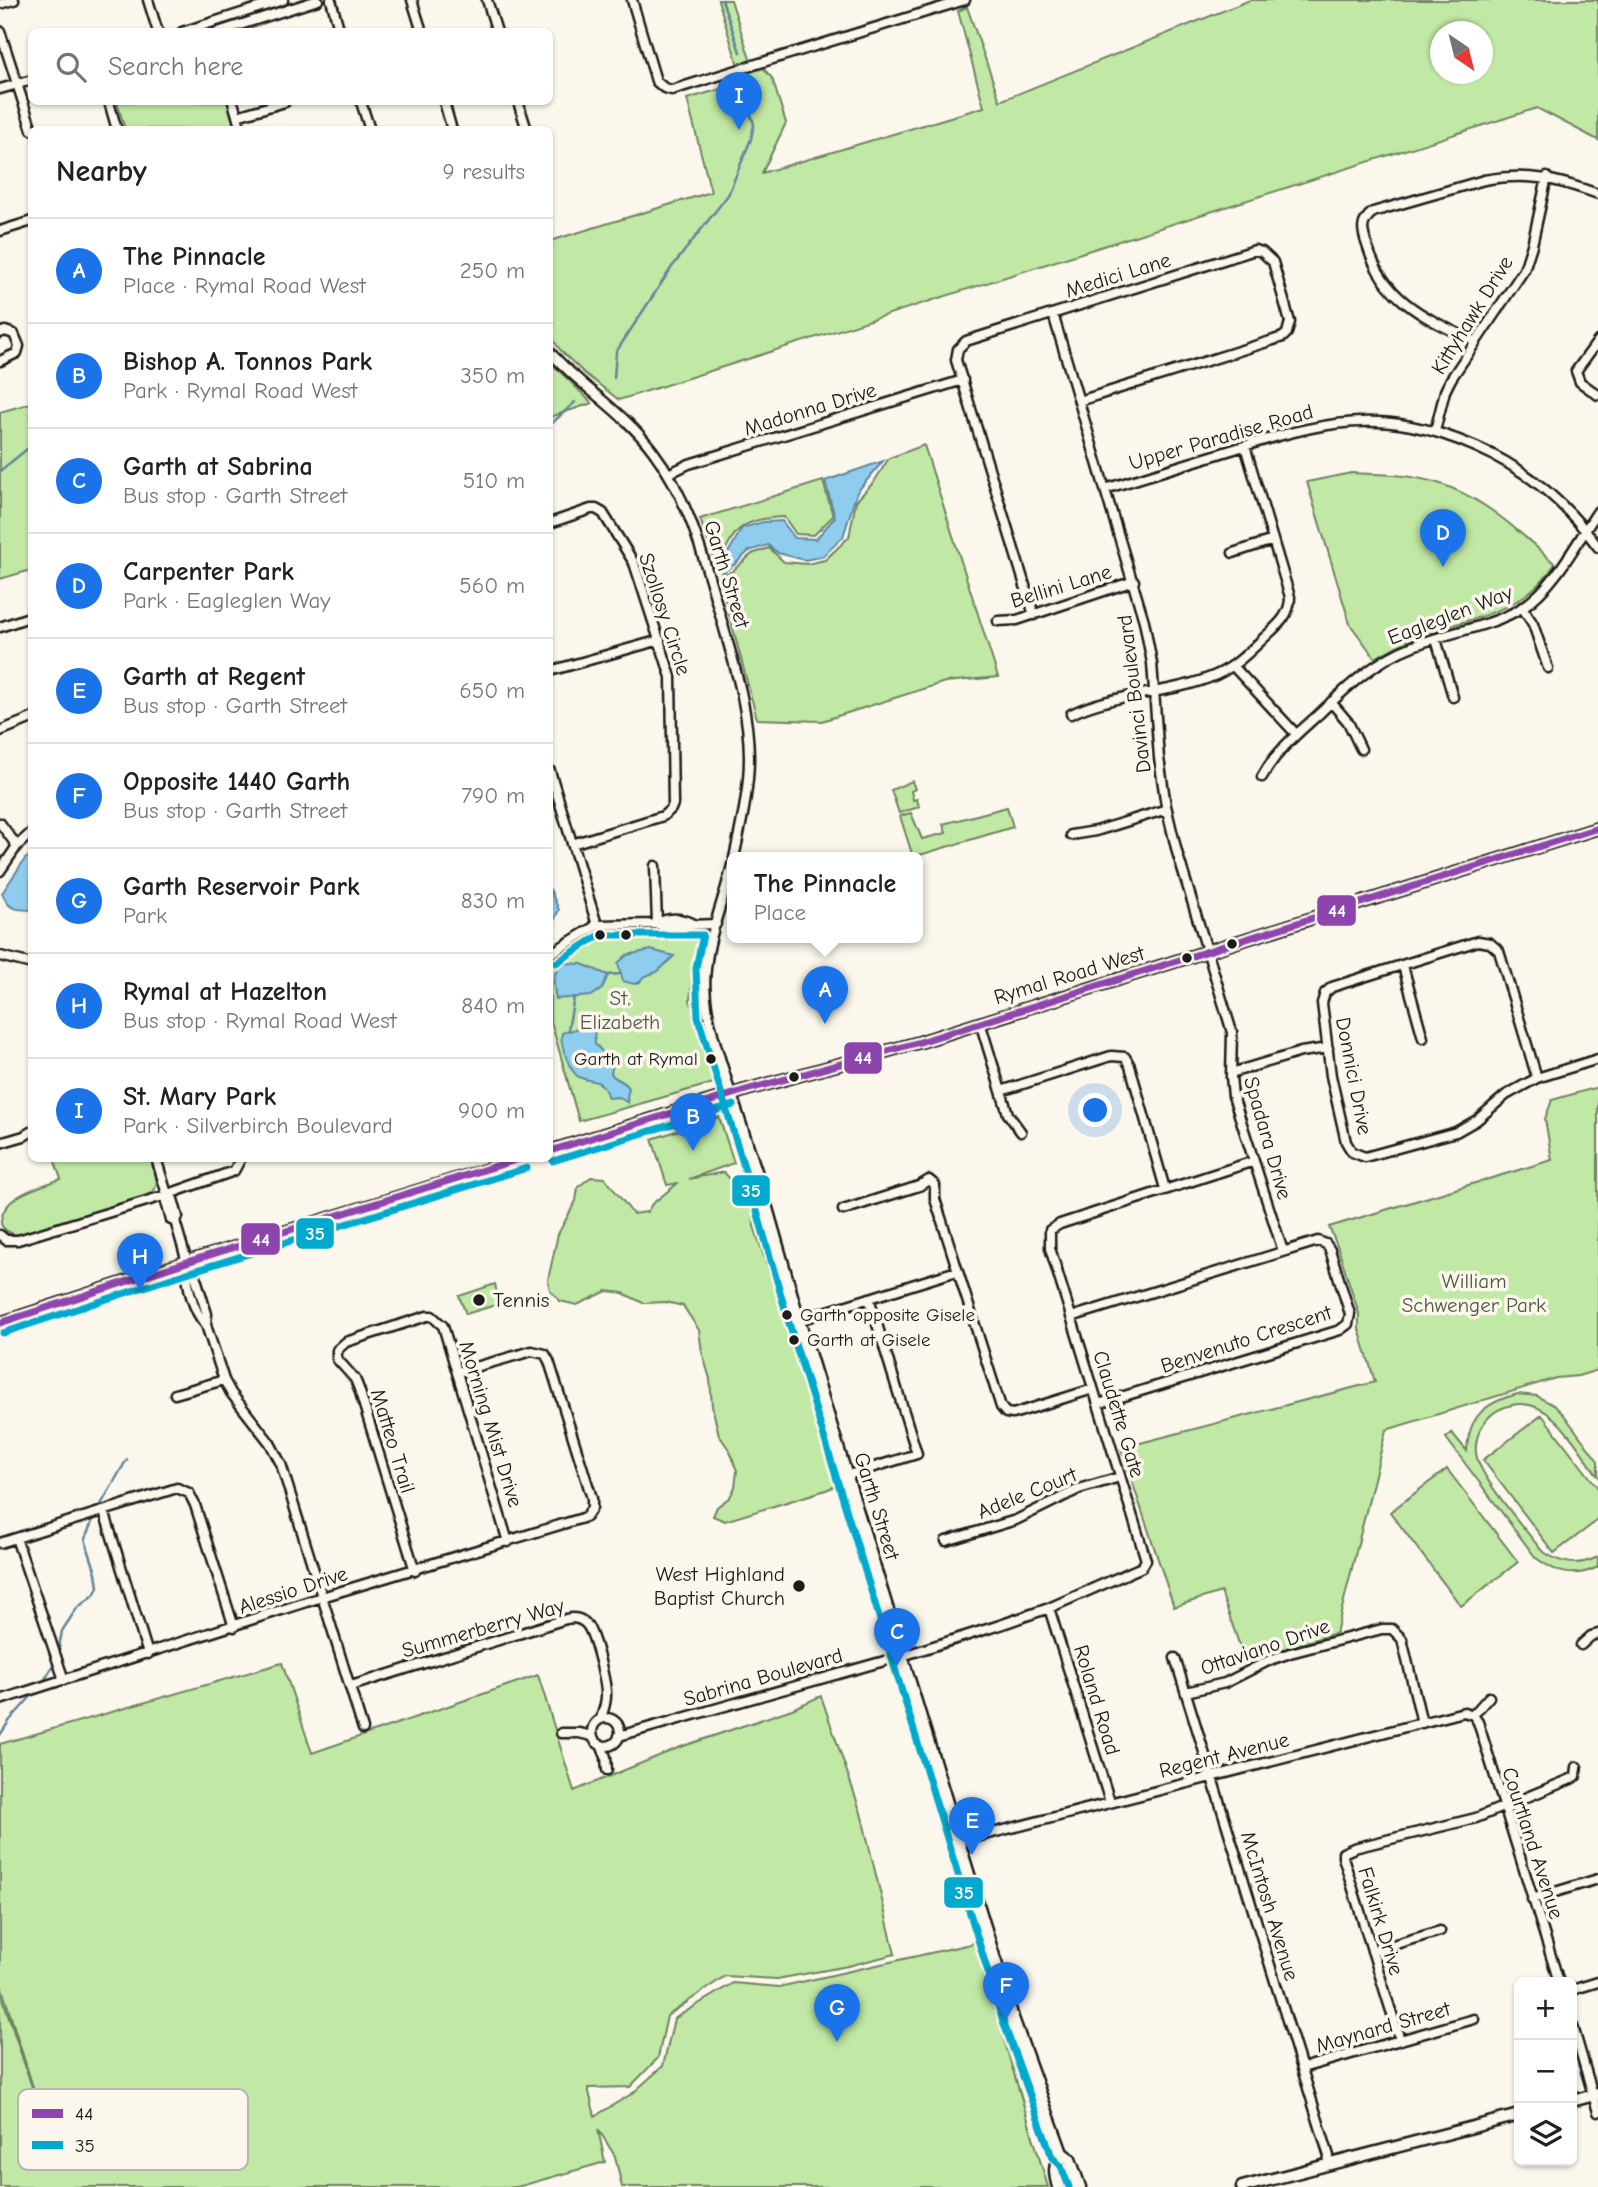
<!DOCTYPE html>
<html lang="en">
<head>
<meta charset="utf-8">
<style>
	:root { --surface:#fff; --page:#f2f2f2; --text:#202124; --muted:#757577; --line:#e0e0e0; --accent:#1a73e8 }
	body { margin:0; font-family:"Comic Neue",sans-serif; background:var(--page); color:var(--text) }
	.controls { position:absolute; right:21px; bottom:21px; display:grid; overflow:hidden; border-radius:10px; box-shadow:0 2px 5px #0004 }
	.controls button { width:63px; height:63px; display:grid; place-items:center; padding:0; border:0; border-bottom:2px solid var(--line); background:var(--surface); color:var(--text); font:35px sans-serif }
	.compass { position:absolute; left:1430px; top:21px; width:63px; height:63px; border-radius:50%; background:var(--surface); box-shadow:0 2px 5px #0004; rotate:145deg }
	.you { position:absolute; left:1096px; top:1111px; width:24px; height:24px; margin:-18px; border:5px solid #fff; border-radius:50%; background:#1a73e8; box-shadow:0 0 0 10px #1a73e833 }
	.badge { display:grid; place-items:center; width:46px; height:46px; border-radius:50%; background:var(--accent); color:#fff; font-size:23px; font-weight:700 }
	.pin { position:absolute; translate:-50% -58px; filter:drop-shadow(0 2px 4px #0008) }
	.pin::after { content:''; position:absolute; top:37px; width:24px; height:21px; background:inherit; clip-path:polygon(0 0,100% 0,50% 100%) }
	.popup { position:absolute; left:727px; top:852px; width:196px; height:91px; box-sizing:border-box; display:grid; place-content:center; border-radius:10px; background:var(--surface); filter:drop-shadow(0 2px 5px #0005); font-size:23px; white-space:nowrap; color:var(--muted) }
	.popup b { font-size:26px; color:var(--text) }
	.popup::after { content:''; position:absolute; left:50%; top:100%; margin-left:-14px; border:14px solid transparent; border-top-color:var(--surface) }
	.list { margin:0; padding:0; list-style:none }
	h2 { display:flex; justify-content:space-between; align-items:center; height:91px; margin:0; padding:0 28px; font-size:30px }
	h2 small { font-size:23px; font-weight:400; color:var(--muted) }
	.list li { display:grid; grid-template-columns:46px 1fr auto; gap:21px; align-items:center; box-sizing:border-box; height:105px; padding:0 28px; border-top:2px solid var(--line) }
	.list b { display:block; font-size:26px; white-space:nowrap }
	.list p { margin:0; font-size:23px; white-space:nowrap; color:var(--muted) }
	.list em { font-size:23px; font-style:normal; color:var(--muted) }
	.icon { flex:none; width:38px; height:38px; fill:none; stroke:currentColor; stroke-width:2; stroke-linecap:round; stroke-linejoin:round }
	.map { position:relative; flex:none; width:1598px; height:2187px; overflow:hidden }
	.search { position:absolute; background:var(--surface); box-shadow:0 2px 5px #0004; left:28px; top:28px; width:525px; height:77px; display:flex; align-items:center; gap:18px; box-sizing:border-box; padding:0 24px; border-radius:10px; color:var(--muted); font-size:26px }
	.panel { position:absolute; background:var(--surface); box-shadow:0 2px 5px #0004; left:28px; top:126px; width:525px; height:1036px; border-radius:10px }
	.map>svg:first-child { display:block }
	.green { fill:#c1e9a5; stroke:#6e8260; stroke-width:2; fill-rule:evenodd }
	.water { fill:#8fcdef; stroke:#61869b; stroke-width:2 }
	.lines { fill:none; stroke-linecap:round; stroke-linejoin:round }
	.stream { stroke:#61869b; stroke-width:2.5 }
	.minor-casing { stroke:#1c1c1c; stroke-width:13 }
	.major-casing { stroke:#1c1c1c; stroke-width:15 }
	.minor { stroke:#fbf7ec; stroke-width:8 }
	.major { stroke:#fbf7ec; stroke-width:10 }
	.bus-1-casing { stroke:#fbf7ec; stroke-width:12 }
	.bus-2-casing { stroke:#fbf7ec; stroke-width:12 }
	.bus-1 { stroke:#8e44ad; stroke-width:7 }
	.bus-2 { stroke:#00a9ce; stroke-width:7 }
	.bus-dot { fill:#1c1c1c; stroke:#fbf7ec; stroke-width:2.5 }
	.labels { text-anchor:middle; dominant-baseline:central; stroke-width:7; stroke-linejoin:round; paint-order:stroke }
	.bus-label { font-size:19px; fill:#1c1c1c; stroke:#fbf7ec; text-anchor:start }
	.street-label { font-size:21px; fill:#1c1c1c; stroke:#fbf7ec }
	.park-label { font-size:21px; fill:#4e5a45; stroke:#fbf7ec }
	.poi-label { font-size:21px; fill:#1c1c1c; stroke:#fbf7ec; text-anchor:start }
	.key { fill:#fbf7ec; stroke:#b8b5ae; stroke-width:2 }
	.key-label { font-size:19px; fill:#1c1c1c }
	.line-badge { stroke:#fbf7ec; stroke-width:2.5 }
	.badge-label { font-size:19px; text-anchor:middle; font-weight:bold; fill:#fff }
</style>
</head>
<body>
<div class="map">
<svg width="1598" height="2187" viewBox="0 0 1598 2187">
	<rect width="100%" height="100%" fill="#fbf7ec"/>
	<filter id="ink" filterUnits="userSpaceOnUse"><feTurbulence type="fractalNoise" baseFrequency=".0143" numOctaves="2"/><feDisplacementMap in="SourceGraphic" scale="14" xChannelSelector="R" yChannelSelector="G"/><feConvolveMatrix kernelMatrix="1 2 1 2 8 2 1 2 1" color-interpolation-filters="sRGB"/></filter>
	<g filter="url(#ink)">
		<path class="green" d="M718 0H731L751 62 738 65Z
			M1250 0H1598V140L1537 108 619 400 584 373 562 352 550 336V241L711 192 687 99 724 88 722 81 763 68 772 78 786 123 762 173 984 107 958 11 967 7 1000 101ZM1440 32H1482V74H1440Z
			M117 102H228L237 129H125Z
			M550 362 592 403 550 417Z
			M31 403V570L0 579V412Z
			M924 445 998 677 945 682 822 721 757 719 719 576 731 572 752 554 769 548 784 562 807 564 825 560 849 537 856 501 874 482 889 458Z
			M1351 473C1376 474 1402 474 1426 480 1477 491 1518 530 1555 564 1527 607 1485 616 1439 629 1417 636 1395 646 1375 658L1350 624 1307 482Z
			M823 481 833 516 814 535 796 534 784 517C741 519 733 528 718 569L700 519Z
			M912 781 915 789 911 791 913 800 917 799 919 807 899 813 891 790Z
			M1007 807 1013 827 913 857 900 816 911 813 922 839 946 833 943 824Z
			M697 936 690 1000 717 1082 579 1121 550 1018V966L599 937Z
			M1598 1087V1370L1578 1376 1556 1378 1386 1430 1336 1633 1245 1661 1221 1592 1174 1607 1121 1448 1375 1382 1359 1329V1314L1338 1248 1329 1227 1552 1160 1545 1119 1552 1100Z
			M719 1117 734 1163 689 1179 724 1172 753 1206 754 1226 839 1484 826 1490 725 1521 713 1516 717 1507 730 1497 735 1487 737 1471 730 1451 719 1435 712 1406 710 1379 702 1352 699 1330 683 1306 665 1302 643 1303 623 1293 607 1291 577 1305 560 1301 550 1290 548 1280 558 1234 576 1201 578 1187 591 1177 605 1178 633 1214 647 1212 652 1204 678 1183 667 1185 652 1139Z
			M54 1159H151C155 1172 162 1185 150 1195L18 1235C11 1234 4 1231 1 1224 0 1195 43 1186 61 1179Z
			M495 1284 499 1304 466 1314 459 1296Z
			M1518 1394 1537 1396 1555 1406 1564 1415 1598 1461V1476C1578 1449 1552 1396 1512 1405 1503 1407 1494 1411 1488 1418 1479 1428 1473 1444 1477 1458 1483 1481 1526 1530 1542 1551 1561 1564 1577 1567 1598 1557V1567C1574 1579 1556 1573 1536 1558L1446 1438 1452 1433 1467 1451C1468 1416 1486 1402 1518 1394Z
			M1542 1415 1598 1488V1520L1554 1553 1483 1460Z
			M1447 1469 1518 1562 1461 1606 1390 1512Z
			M282 1663 312 1753 538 1675 574 1791 678 1748 792 1709 821 1696 861 1813 895 1954 848 1966 777 1979 725 1976 667 2016 658 2058 630 2087 588 2088 595 2116 633 2093 663 2066 674 2019 733 1983 779 1987 975 1943 1048 2187H622L615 2156 598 2129 605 2162 517 2187H0V1990L55 2157 0 1982V1744Z"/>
		<path class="water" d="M883 461 857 492 843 537 823 556 805 560 778 553 768 545 749 551 734 565 721 574 724 560 742 528 763 522 782 521 795 538 816 539 835 517 825 481Z
			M31 855V910C14 909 9 910 2 893L25 859Z
			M550 889 559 910 550 929Z
			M651 950 674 956 657 972 643 977 640 982 634 984 623 981 618 963 627 955Z
			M564 963 582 964 608 975 602 989 591 996 556 999C553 984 551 972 564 963Z
			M589 1025 594 1026 595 1044 613 1063 611 1073C614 1080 625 1080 629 1088L627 1097 628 1103 619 1097 608 1098C601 1076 594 1084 579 1077 570 1073 559 1042 562 1033Z"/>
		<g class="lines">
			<path class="stream" d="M722 0 740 52
				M614 378 616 352 672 267 728 195 751 139 754 124 740 84
				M550 425 575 402
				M0 471 32 445
				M608 975 620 974
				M568 1030 574 997
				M99 1508 127 1459
				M58 1653 62 1631 77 1608 94 1595 98 1587 96 1573 85 1539 94 1517
				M42 1684 55 1663
				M0 1735 10 1720 35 1692"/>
			<g class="minor-casing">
				<path id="minor" d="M148 0 158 32
					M331 0 340 32
					M412 0 422 32
					M487 0 497 32
					M632 0 656 81 664 88 672 90 965 0
					M0 4 14 0
					M0 31 32 130
					M182 32 283 0
					M218 32 318 0
					M0 89 32 80
					M109 102 117 130
					M233 102 241 130
					M361 102 370 130
					M444 102 452 130
					M518 102 527 130
					M237 116 285 102
					M0 231 32 221
					M1053 314 1144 621 1152 663 1159 758 1166 806 1177 852 1232 1032 1231 1077 1233 1096 1283 1251
					M0 333 5 331 14 334 19 346 17 353 0 361
					M1598 341 1576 371 1580 382 1598 395
					M1476 342C1428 319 1384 302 1367 245 1362 231 1360 222 1373 212L1484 180C1529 172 1556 179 1598 194
					M550 352C582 388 624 412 653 451 690 500 704 560 721 618 734 664 749 709 749 758 749 791 741 825 734 858
					M1435 431 1445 391 1451 379 1524 270 1532 245 1547 177
					M668 474 689 464 963 380
					M1105 489C1146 476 1187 464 1228 451 1322 422 1381 405 1476 447 1527 469 1566 503 1598 547
					M550 523 591 509H596L603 513 634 563 671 677 673 804 671 809 663 816 572 844
					M1233 553 1273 540
					M1522 607 1533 624 1548 668
					M1034 615 956 360 958 349 966 341 1255 250 1262 252 1273 262 1290 322 1287 333 1283 337 1079 401
					M998 621 1017 620 1134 581
					M0 627 32 616
					M1436 639 1453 697
					M1233 666 1296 734
					M550 671 660 640
					M1331 702 1348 722 1361 749
					M1071 714C1116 692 1170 695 1216 675 1236 666 1250 651 1266 636 1279 624 1290 615 1290 597L1245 446
					M0 731 32 718
					M550 771 597 925
					M1262 777C1276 751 1298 733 1319 714 1347 687 1376 660 1413 646 1448 632 1492 627 1523 607 1556 585 1576 543 1598 511
					M0 823 17 846
					M1071 835 1096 831 1167 809
					M655 866 657 924
					M0 871 17 846 32 832
					M657 924C668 916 683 918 694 924
					M550 954 597 925 657 924 663 926 716 924
					M0 956 32 964
					M1403 966 1423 1038
					M980 1022 1008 1114 1021 1132
					M1231 1073 1301 1052 1328 1048
					M1537 1078 1499 951 1490 943 1478 941 1332 987 1325 993 1322 1003 1331 1076 1346 1142 1352 1152 1365 1157 1456 1132 1477 1120 1506 1095 1537 1078 1598 1059
					M1001 1091 1111 1056 1125 1057 1130 1066 1165 1189
					M731 1095C720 1054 701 1011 706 969 709 934 724 899 732 865
					M0 1143 24 1136 32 1131
					M156 1158 167 1194 166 1202 171 1220 175 1221 187 1262 195 1275 207 1314 206 1325 224 1380 231 1393 270 1443 281 1464 363 1729
					M167 1194 173 1199 178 1217 175 1221
					M843 1210 919 1186 929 1180 935 1185V1199L1001 1407 1006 1413 1013 1414 1093 1389
					M0 1235 6 1240H18L163 1196 234 1171 241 1158
					M187 1262C186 1283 192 1310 206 1325
					M1071 1317 1318 1241 1326 1244 1330 1250 1350 1314 1348 1324 1340 1330 1098 1404
					M799 1320 957 1271
					M175 1394 224 1380
					M848 1475 917 1454 869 1298
					M104 1511 148 1654
					M16 1538 64 1680
					M946 1541 1016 1520 1079 1489 1120 1477
					M0 1543 177 1488 189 1493 195 1505 234 1627
					M415 1571 359 1389 355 1379 337 1359V1350L346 1342 427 1316H432L443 1326 508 1542
					M1049 1608 1110 1802
					M1581 1645 1591 1636 1598 1634
					M1175 1658 1329 2156 1328 2164
					M351 1686 566 1619C574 1617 581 1618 587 1625 594 1634 607 1684 606 1696 606 1704 603 1711 601 1718
					M1186 1692 1225 1683 1270 1660 1290 1653 1382 1629H1392L1402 1639 1422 1723
					M0 1700 322 1597 586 1517 592 1508V1498L549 1361 545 1354 532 1351 458 1372
					M1473 1715 1478 1722 1559 1982
					M1473 1715 1489 1697
					M592 1732a14 14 0 1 1 28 0a14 14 0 1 1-28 0Z
					M561 1733H579L592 1736
					M619 1736 902 1656 1000 1625 1049 1608 1142 1567 1146 1560 1050 1248V1230L1060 1224 1254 1161
					M601 1745 606 1757 607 1770
					M959 1838H973L1464 1712 1473 1715
					M1532 1899 1598 1879
					M1372 1951 1440 1931
					M1572 1990 1598 1982
					M1572 2023 1598 2112
					M1400 2040 1343 1857V1853L1354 1848 1476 1818 1571 1779 1576 1776 1577 1767
					M1302 2068 1474 2019"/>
			</g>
			<g class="major-casing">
				<path id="major" d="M731 1095 759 1180 799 1320 1013 2018 1062 2153 1070 2159 1080 2187
					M550 1151 746 1090 920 1042 1598 828
					M0 1323 187 1262 524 1158
					M1572 2101 1598 2094
					M1058 2187C1054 2173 1053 2165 1062 2153
					M1242 2187 1519 2115"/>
			</g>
			<use href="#minor" class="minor"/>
			<use href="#major" class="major"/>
			<g class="bus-1-casing">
				<path id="bus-1" d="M550 1151 746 1090 920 1042 1598 828
					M0 1323 187 1262 522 1158"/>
			</g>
			<g class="bus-2-casing">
				<path id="bus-2" d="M556 963 600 935H703L696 968 698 1017 749 1183 789 1323 1003 2021 1052 2157 1061 2166 1069 2187
					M553 1161 734 1105
					M3 1333 190 1272 527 1168"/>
			</g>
			<use href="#bus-1" class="bus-1"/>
			<use href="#bus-2" class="bus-2"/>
		</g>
	</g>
	<g class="bus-dot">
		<circle cx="600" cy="935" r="6"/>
		<circle cx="626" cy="935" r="6"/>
		<circle cx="1232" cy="944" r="6"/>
		<circle cx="1187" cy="958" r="6"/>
		<circle cx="711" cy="1059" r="6"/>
		<circle cx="794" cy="1077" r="6"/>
		<circle cx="479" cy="1300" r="7"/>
		<circle cx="787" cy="1315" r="6"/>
		<circle cx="794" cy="1340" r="6"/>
		<circle cx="799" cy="1586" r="7"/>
	</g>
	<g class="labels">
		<g class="bus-label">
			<text x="698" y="1059" text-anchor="end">Garth at Rymal</text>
			<text x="800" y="1315">Garth opposite Gisele</text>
			<text x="807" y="1340">Garth at Gisele</text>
		</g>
		<g class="street-label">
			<text transform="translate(1118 275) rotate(-17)">Medici Lane</text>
			<text transform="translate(1472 315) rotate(-58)">Kittyhawk Drive</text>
			<text transform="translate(810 409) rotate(-17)">Madonna Drive</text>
			<text transform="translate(1221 437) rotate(-16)">Upper Paradise Road</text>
			<text transform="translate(727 574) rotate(73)">Garth Street</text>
			<text transform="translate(1061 586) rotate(-17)">Bellini Lane</text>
			<text transform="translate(665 614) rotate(72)">Szollosy Circle</text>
			<text transform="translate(1450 615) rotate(-21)">Eagleglen Way</text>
			<text transform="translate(1134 694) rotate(-97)">Davinci Boulevard</text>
			<text transform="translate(1069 975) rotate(-17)">Rymal Road West</text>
			<text transform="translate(1354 1076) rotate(79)">Donnici Drive</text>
			<text transform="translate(1268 1138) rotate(74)">Spadara Drive</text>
			<text transform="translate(1246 1339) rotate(-18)">Benvenuto Crescent</text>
			<text transform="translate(1119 1414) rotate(73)">Claudette Gate</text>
			<text transform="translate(491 1424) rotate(73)">Morning Mist Drive</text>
			<text transform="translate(393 1441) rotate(73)">Matteo Trail</text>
			<text transform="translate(1027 1493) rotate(-22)">Adele Court</text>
			<text transform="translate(877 1506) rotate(73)">Garth Street</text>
			<text transform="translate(293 1590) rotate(-18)">Alessio Drive</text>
			<text transform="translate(483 1628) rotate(-16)">Summerberry Way</text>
			<text transform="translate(1265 1647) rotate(-19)">Ottaviano Drive</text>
			<text transform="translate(763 1677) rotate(-16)">Sabrina Boulevard</text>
			<text transform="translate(1097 1700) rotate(73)">Roland Road</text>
			<text transform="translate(1224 1755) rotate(-14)">Regent Avenue</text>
			<text transform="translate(1533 1843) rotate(72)">Courtland Avenue</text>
			<text transform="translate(1270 1906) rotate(73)">McIntosh Avenue</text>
			<text transform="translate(1381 1921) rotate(73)">Falkirk Drive</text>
			<text transform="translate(1383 2027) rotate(-16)">Maynard Street</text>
		</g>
		<g class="park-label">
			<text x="620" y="998">St.<tspan x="620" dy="24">Elizabeth</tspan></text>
			<text x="1474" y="1281">William<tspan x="1474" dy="24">Schwenger Park</tspan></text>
		</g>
		<g class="poi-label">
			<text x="493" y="1300">Tennis</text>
			<text x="785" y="1574" text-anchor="end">West Highland<tspan x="785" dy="24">Baptist Church</tspan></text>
		</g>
	</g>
	<rect x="18" y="2089" width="230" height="81" rx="10" class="key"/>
	<rect x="32" y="2109" width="31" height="9" fill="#8e44ad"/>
	<rect x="32" y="2141" width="31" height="8" fill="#00a9ce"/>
	<g class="key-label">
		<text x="75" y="2120">44</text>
		<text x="75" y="2152">35</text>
	</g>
	<g class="line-badge">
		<rect x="1316" y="894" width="41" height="33" rx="7" fill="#8e44ad"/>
		<rect x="843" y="1041" width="40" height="34" rx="7" fill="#8e44ad"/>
		<rect x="731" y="1174" width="40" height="33" rx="7" fill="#00a9ce"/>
		<rect x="295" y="1217" width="40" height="33" rx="7" fill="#00a9ce"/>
		<rect x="240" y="1222" width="41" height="34" rx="7" fill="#8e44ad"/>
		<rect x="943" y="1876" width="41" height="33" rx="7" fill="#00a9ce"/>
	</g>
	<g class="badge-label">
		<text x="1337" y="917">44</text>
		<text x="863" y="1064">44</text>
		<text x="751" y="1197">35</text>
		<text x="315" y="1240">35</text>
		<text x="261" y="1246">44</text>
		<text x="964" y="1899">35</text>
	</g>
</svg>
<div class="controls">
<button>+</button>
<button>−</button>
<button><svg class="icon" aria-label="layers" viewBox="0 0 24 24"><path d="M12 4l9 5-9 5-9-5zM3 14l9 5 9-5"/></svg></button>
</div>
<svg class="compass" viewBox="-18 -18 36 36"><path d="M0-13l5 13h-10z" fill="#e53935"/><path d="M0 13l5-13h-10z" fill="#757577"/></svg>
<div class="you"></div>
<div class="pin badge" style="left:825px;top:1024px">A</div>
<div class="popup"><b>The Pinnacle</b>Place</div>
<div class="pin badge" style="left:693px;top:1151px">B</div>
<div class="pin badge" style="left:897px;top:1666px">C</div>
<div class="pin badge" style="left:1443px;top:567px">D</div>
<div class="pin badge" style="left:972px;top:1855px">E</div>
<div class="pin badge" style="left:1006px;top:2020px">F</div>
<div class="pin badge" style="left:837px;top:2042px">G</div>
<div class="pin badge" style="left:140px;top:1291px">H</div>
<div class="pin badge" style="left:739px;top:130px">I</div>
<div class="search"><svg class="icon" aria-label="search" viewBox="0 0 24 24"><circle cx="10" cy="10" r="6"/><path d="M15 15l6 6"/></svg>Search here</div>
<section class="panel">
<h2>Nearby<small>9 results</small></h2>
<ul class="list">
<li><span class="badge">A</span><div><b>The Pinnacle</b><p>Place · Rymal Road West</p></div><em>250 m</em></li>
<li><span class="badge">B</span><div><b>Bishop A. Tonnos Park</b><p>Park · Rymal Road West</p></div><em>350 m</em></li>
<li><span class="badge">C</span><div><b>Garth at Sabrina</b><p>Bus stop · Garth Street</p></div><em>510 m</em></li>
<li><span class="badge">D</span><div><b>Carpenter Park</b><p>Park · Eagleglen Way</p></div><em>560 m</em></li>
<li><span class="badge">E</span><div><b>Garth at Regent</b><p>Bus stop · Garth Street</p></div><em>650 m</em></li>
<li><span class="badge">F</span><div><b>Opposite 1440 Garth</b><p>Bus stop · Garth Street</p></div><em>790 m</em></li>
<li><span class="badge">G</span><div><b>Garth Reservoir Park</b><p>Park</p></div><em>830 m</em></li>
<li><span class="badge">H</span><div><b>Rymal at Hazelton</b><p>Bus stop · Rymal Road West</p></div><em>840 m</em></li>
<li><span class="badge">I</span><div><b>St. Mary Park</b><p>Park · Silverbirch Boulevard</p></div><em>900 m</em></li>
</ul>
</section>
</div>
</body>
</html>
